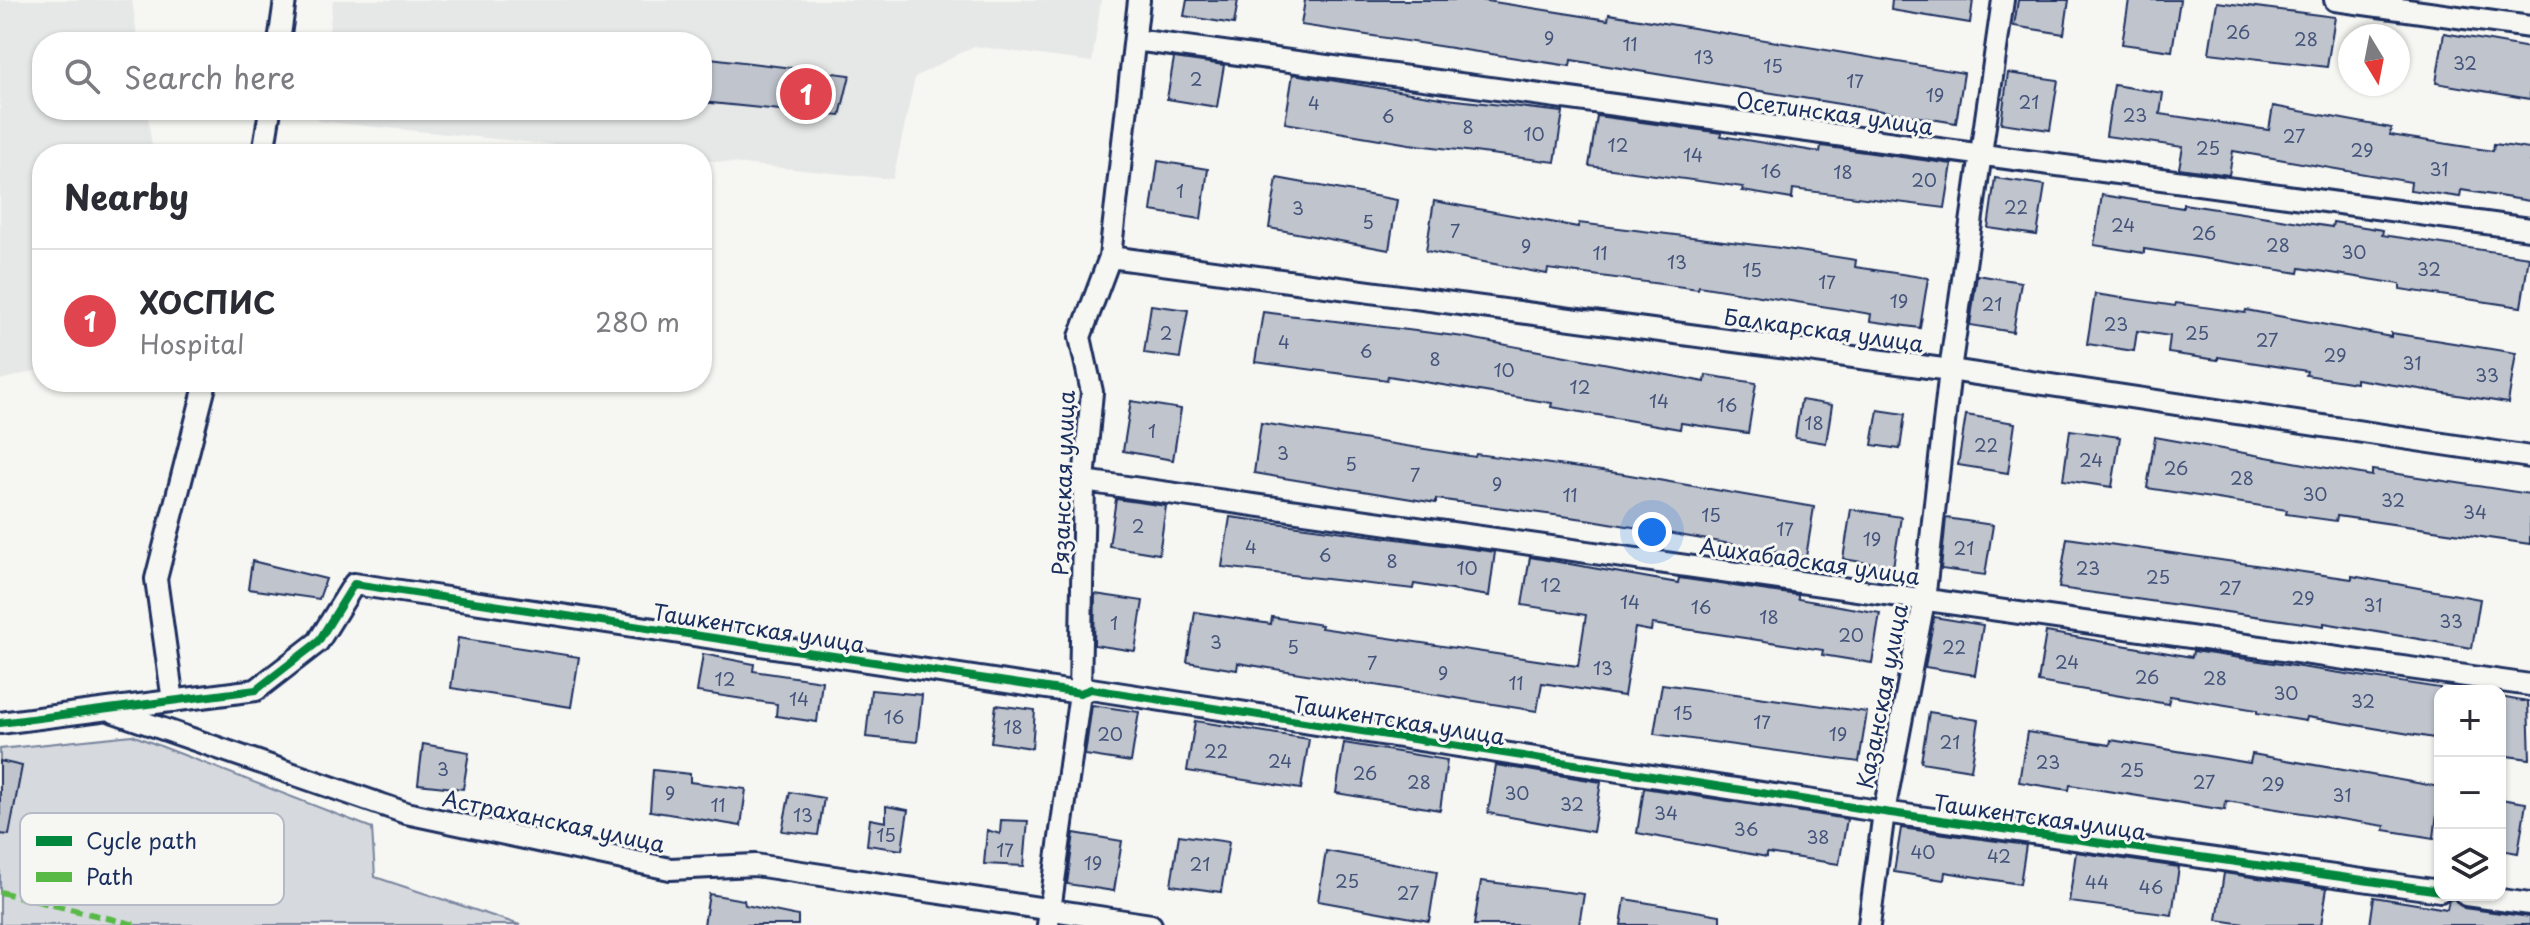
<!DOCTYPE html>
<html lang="en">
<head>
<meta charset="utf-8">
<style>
	:root { --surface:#fff; --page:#f7f7f7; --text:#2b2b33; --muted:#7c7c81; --line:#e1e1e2; --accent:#0f766e }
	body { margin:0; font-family:"Playpen Sans",sans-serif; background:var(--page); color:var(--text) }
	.controls { position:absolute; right:24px; bottom:24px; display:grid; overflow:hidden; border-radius:16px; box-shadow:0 2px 6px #0004 }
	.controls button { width:72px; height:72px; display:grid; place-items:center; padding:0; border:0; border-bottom:2px solid var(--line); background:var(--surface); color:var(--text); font:40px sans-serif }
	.compass { position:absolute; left:2338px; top:24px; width:72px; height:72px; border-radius:50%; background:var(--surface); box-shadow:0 2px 6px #0004; rotate:170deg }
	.you { position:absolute; left:1652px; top:532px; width:28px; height:28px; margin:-20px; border:6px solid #fff; border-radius:50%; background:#1a73e8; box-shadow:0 0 0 12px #1a73e833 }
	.badge { display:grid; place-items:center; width:52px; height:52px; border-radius:50%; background:var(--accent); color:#fff; font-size:26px; font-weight:700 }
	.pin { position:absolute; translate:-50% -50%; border:4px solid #fff; box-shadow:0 2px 8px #0006 }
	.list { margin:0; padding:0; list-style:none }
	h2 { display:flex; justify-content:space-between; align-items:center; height:104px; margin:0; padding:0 32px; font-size:34px }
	h2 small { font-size:26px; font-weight:400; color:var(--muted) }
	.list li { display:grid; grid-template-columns:52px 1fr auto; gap:24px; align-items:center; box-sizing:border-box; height:144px; padding:0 32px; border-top:2px solid var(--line) }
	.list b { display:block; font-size:30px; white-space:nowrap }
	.list p { margin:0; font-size:26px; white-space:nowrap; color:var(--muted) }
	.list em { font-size:26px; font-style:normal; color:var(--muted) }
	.icon { flex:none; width:44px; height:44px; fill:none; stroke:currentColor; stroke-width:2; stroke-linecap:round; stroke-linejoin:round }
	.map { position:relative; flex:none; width:2530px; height:925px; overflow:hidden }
	.search { position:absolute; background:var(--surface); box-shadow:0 2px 6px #0004; left:32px; top:32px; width:680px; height:88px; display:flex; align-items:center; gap:20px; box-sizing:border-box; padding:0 28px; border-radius:32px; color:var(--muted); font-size:30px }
	.panel { position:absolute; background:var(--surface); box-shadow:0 2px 6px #0004; left:32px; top:144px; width:680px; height:248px; border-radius:32px }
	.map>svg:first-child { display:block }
	.built { fill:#e6e7e7 }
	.green { fill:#d6d9dd; stroke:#78849e; stroke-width:2 }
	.building { fill:#c0c4cd; stroke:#1b2f5e; stroke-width:2 }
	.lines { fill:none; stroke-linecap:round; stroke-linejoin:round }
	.street-casing { stroke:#1b2f5e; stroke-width:26 }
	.street { stroke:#f6f6f2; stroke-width:20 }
	.quiet { stroke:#58b947; stroke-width:6; stroke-dasharray:12 6; stroke-linecap:butt }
	.cycleway-casing { stroke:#f6f6f2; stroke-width:13 }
	.cycleway { stroke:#00873e; stroke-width:8 }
	.labels { text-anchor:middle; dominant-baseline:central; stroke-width:6; stroke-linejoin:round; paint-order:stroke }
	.number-label { font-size:18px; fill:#44547a }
	.street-label { font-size:22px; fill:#1b2f5e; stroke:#f6f6f2 }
	.key { fill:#f6f6f2; stroke:#b4bac6; stroke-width:2 }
	.key-label { font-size:22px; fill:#1b2f5e }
</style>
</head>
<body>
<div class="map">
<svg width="2530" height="925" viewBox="0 0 2530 925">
	<rect width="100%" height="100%" fill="#f6f6f2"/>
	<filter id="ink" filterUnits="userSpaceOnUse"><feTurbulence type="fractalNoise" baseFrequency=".0125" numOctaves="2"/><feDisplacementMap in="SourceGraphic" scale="16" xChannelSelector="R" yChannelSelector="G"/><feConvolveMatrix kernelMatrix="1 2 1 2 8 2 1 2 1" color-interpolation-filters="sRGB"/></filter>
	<g filter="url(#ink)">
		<path class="built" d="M0 0H132L138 42H42V110H147L153 154H42V369L0 380Z
			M333 0H1101L1092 62 974 46 915 77 893 179 702 160V154H647L318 121 319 110H702V42H328Z"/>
		<path class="green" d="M132 735 372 828 375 877 520 925H0V749Z"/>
		<path class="building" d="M1187 0H1238L1234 24 1184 16Z
			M1305 0H1481L1608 20 1609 14 1964 73 1956 123 1571 60 1570 66 1301 25Z
			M1892 0H1973L1970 23 1891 10Z
			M2018 0H2069L2064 34 2014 26Z
			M2129 0H2180L2172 51 2122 44Z
			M2217 2 2335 17 2327 67 2209 53Z
			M2444 33 2530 48V99L2436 83Z
			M702 57 850 75 840 116 702 102Z
			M1174 58 1224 65 1217 107 1167 99Z
			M2008 73 2058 80 2050 130 2001 123Z
			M1293 74 1447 99 1563 112 1555 162 1409 144 1285 123Z
			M2114 85 2163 93 2160 114 2269 130 2273 106 2391 128 2390 135 2493 151 2494 144 2530 149V201L2461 190 2460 197 2410 190 2411 182 2233 151 2229 175 2179 168 2183 147 2106 136Z
			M1597 116 1722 133 1721 136 1820 152 1821 146 1952 164 1945 208 1793 189 1792 199 1742 191 1743 187 1589 166Z
			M1158 161 1208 169 1201 219 1151 211Z
			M1277 178 1397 200 1389 250 1269 228Z
			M1995 178 2045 185 2037 235 1988 228Z
			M2102 195 2183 208V204L2332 227 2333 222 2383 230 2382 235 2529 257 2521 307 2400 289V284L2300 268 2299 273 2144 249V253L2094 245Z
			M1434 201 1578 227 1579 223 1780 248 1856 260 1855 267 1928 278 1920 328 1870 321 1871 314 1699 286 1698 289 1548 269 1547 274 1426 251Z
			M1977 275 2021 282 2013 332 1970 325Z
			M2095 294 2175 306 2176 303 2245 313 2246 310 2391 337V333L2516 353 2508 403 2356 379V383L2306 375 2307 371 2218 357V360L2168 353 2170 336 2137 331 2134 351 2087 344Z
			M1151 305 1188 310 1180 358 1144 353Z
			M1263 312 1464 337 1705 382 1706 375 1756 383 1748 433 1681 423 1680 429 1551 407 1552 403 1388 376 1387 380 1255 362Z
			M1801 400 1832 405 1826 443 1795 438Z
			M1131 401 1181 409 1173 460 1123 451Z
			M1878 410 1905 414 1900 449 1872 445Z
			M1966 415 2015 423 2008 473 1958 465Z
			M1261 423 1475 457 1476 454 1624 474 1814 507 1806 557 1592 520 1436 499V503L1254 473Z
			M2070 430 2120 437 2112 487 2063 480Z
			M2155 437 2372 476V470L2530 494V544L2337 516 2336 521 2286 514 2287 510 2147 488Z
			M1116 499 1166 506 1159 554 1109 546Z
			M1851 509 1901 517 1893 567 1843 559Z
			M1230 517 1495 552 1489 596 1414 584 1413 589 1222 567Z
			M1946 518 1993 525 1985 575 1941 569Z
			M2067 538 2352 579V576L2480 599 2472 648 2324 623V626L2059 588Z
			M1530 557 1678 583 1679 578 1775 592 1798 595V599L1880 613 1872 663 1822 655 1823 650 1652 624 1651 631 1635 628 1624 696 1542 683 1537 711 1238 663 1237 670 1187 662 1195 612 1271 624 1272 617 1322 625 1321 628 1578 666 1586 615 1522 605Z
			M252 561 326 579 319 599 248 589Z
			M1095 594 1143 601 1135 651 1094 645Z
			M1934 617 1983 625 1975 675 1925 667Z
			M2046 632 2192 657 2193 651 2440 688V739L2307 717 2306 721 2257 713V710L2170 696 2168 704 2038 682Z
			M458 638 579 657 571 707 451 688Z
			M703 654 754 664 753 671 822 681 817 722 776 716 777 704 697 692Z
			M1662 684 1867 712 1859 762 1654 734Z
			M871 690 922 695 917 742 866 737Z
			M2500 697 2528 702 2530 759 2500 755Z
			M996 705 1035 710 1032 748 991 742Z
			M1092 705 1139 712 1131 762 1085 755Z
			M1929 712 1979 720 1971 770 1921 762Z
			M1195 721 1309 739 1301 789 1187 771Z
			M2027 732 2110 745 2111 740 2250 763 2252 754 2440 787 2434 838 2384 830 2385 826 2226 801 2225 810 2070 785 2069 790 2019 782Z
			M1344 743 1447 760 1440 810 1336 793Z
			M423 744 469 752 463 789 418 784Z
			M0 761 22 766 9 835 0 834Z
			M1496 765 1601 782 1593 832 1488 813Z
			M653 770 690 774V782L746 789 741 826 650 811Z
			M1644 788 1847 819 1839 864 1767 853V857L1637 833Z
			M790 792 824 798 818 835 782 831Z
			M2500 799 2526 803 2518 853 2500 850Z
			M886 806 908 810 902 850 867 845 870 819 886 822Z
			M1001 820 1028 821 1024 866 984 864 987 830 1000 834Z
			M1901 828 2026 845 2020 884 1945 872 1944 880 1894 872Z
			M1074 833 1122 841 1114 891 1067 884Z
			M1179 835 1229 842 1221 892 1171 885Z
			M1326 851 1437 871 1429 921 1318 901Z
			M2076 852 2179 867 2172 915 2069 902Z
			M2224 873 2327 888 2321 925H2251L2217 920Z
			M1481 881 1584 894 1579 925H1474Z
			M709 894 744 900 745 905 798 916V925H704Z
			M2374 897 2447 909 2449 900 2454 899 2464 908 2530 917V925H2370Z
			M1625 899 1720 915V925H1621Z"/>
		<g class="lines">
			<g class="street-casing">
				<path id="street" d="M2335 0 2530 27
					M1135 40 2530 229
					M279 42 285 0
					M263 154 270 110
					M1110 257 1950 370 2530 457
					M1084 481 2530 685
					M173 701 156 579 206 382
					M114 712 406 813 670 869 755 865 1151 925
					M0 723 256 690 318 642 354 584 1080 693 1091 689 1884 812 2440 891
					M2466 895 2530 904
					M1048 925 1080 693 1084 481 1092 392 1080 337 1110 257 1139 0
					M1869 925 1884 812 1924 601 1950 370 2003 0"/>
			</g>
			<use href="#street" class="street"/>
			<path class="quiet" d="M0 892 136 925"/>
			<g class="cycleway-casing">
				<path id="cycleway" d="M0 723 256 690 318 642 354 584 1080 693 1091 689 1884 812 2440 891"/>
			</g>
			<use href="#cycleway" class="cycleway"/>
		</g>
	</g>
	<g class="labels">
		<g class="number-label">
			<text x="2238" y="31">26</text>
			<text x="1549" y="37">9</text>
			<text x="2306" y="38">28</text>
			<text x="1630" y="43">11</text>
			<text x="1704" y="56">13</text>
			<text x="2465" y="62">32</text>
			<text x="1773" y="65">15</text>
			<text x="1196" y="78">2</text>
			<text x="1855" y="80">17</text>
			<text x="1935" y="94">19</text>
			<text x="2029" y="101">21</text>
			<text x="1314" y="102">4</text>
			<text x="2135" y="114">23</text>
			<text x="1388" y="115">6</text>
			<text x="1468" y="126">8</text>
			<text x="1534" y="133">10</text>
			<text x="2294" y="135">27</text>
			<text x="1618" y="144">12</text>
			<text x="2208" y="147">25</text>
			<text x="2362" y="149">29</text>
			<text x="1693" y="154">14</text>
			<text x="2439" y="168">31</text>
			<text x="1771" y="170">16</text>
			<text x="1843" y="171">18</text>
			<text x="1924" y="179">20</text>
			<text x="1180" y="190">1</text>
			<text x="2016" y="206">22</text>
			<text x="1298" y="207">3</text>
			<text x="1368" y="221">5</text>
			<text x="2123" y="224">24</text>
			<text x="1455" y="230">7</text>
			<text x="2204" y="232">26</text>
			<text x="2278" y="244">28</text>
			<text x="1526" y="245">9</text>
			<text x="2354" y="251">30</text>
			<text x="1600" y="252">11</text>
			<text x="1677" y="261">13</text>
			<text x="2429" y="268">32</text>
			<text x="1752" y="269">15</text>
			<text x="1827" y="281">17</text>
			<text x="1899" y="300">19</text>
			<text x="1992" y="303">21</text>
			<text x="2116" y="323">23</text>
			<text x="1166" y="332">2</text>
			<text x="2197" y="332">25</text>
			<text x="2267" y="339">27</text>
			<text x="1284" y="341">4</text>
			<text x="1366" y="350">6</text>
			<text x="2335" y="354">29</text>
			<text x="1435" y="358">8</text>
			<text x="2412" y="362">31</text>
			<text x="1504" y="369">10</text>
			<text x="2487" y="374">33</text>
			<text x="1580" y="386">12</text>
			<text x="1659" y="400">14</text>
			<text x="1727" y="404">16</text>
			<text x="1814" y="422">18</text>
			<text x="1152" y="430">1</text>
			<text x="1986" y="444">22</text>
			<text x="1283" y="452">3</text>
			<text x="2091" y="459">24</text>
			<text x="1351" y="463">5</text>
			<text x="2176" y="467">26</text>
			<text x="1415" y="474">7</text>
			<text x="2242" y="477">28</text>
			<text x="1497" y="483">9</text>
			<text x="2315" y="493">30</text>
			<text x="1570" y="494">11</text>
			<text x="2393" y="499">32</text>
			<text x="2475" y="511">34</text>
			<text x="1711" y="514">15</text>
			<text x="1138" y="525">2</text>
			<text x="1785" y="528">17</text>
			<text x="1872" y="538">19</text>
			<text x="1251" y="546">4</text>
			<text x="1964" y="547">21</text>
			<text x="1325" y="554">6</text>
			<text x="1392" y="560">8</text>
			<text x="1467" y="567">10</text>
			<text x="2088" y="567">23</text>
			<text x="2158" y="576">25</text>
			<text x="1551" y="584">12</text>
			<text x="2230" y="587">27</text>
			<text x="2303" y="597">29</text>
			<text x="1630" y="601">14</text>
			<text x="2373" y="604">31</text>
			<text x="1701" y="606">16</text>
			<text x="1769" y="616">18</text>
			<text x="2451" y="620">33</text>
			<text x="1114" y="622">1</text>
			<text x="1851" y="634">20</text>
			<text x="1216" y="641">3</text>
			<text x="1293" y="646">5</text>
			<text x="1954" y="646">22</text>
			<text x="2067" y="661">24</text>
			<text x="1372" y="662">7</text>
			<text x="1603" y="667">13</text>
			<text x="1443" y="672">9</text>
			<text x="2147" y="676">26</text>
			<text x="2215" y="677">28</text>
			<text x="725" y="678">12</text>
			<text x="1516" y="682">11</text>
			<text x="2286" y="692">30</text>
			<text x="799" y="698">14</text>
			<text x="2363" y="700">32</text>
			<text x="1683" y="712">15</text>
			<text x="894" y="716">16</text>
			<text x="1762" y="721">17</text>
			<text x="1013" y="726">18</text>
			<text x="1110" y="733">20</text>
			<text x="1838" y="733">19</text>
			<text x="1950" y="741">21</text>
			<text x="1216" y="750">22</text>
			<text x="1280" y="760">24</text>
			<text x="2048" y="761">23</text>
			<text x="443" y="768">3</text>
			<text x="2132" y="769">25</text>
			<text x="1365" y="772">26</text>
			<text x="1419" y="781">28</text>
			<text x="2204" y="781">27</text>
			<text x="2273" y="783">29</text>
			<text x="670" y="792">9</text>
			<text x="1517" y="792">30</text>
			<text x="2342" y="794">31</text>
			<text x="1572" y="803">32</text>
			<text x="718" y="804">11</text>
			<text x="1666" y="812">34</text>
			<text x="803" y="814">13</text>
			<text x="1746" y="828">36</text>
			<text x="886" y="834">15</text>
			<text x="1818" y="836">38</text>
			<text x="1005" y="849">17</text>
			<text x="1923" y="851">40</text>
			<text x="1999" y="855">42</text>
			<text x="1093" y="862">19</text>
			<text x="1200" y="863">21</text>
			<text x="1347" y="880">25</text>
			<text x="2097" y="881">44</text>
			<text x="2151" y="886">46</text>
			<text x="1408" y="892">27</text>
		</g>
		<g class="street-label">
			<text transform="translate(1835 112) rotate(8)">Осетинская улица</text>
			<text transform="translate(1824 329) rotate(8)">Балкарская улица</text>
			<text transform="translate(1062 483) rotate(-88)">Рязанская улица</text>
			<text transform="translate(1810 560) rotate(8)">Ашхабадская улица</text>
			<text transform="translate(759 627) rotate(9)">Ташкентская улица</text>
			<text transform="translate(1881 696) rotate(-79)">Казанская улица</text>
			<text transform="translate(1399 719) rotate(9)">Ташкентская улица</text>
			<text transform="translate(2040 816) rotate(8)">Ташкентская улица</text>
			<text transform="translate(554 820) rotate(12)">Астраханская улица</text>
		</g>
	</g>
	<rect x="20" y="813" width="264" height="92" rx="12" class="key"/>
	<rect x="36" y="836" width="36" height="10" fill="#00873e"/>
	<rect x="36" y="872" width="36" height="10" fill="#58b947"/>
	<g class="key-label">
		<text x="86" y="849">Cycle path</text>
		<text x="86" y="885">Path</text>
	</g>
</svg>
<div class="controls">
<button>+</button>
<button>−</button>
<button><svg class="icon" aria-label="layers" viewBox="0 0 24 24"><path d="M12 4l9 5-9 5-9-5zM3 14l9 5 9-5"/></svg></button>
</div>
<svg class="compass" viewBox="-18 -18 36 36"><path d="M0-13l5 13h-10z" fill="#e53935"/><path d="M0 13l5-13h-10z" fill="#7c7c81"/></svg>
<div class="you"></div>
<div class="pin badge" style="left:806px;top:94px;background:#e0444e">1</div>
<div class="search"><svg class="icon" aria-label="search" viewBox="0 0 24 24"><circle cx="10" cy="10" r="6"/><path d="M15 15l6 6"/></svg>Search here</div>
<section class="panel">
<h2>Nearby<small></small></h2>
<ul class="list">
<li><span class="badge" style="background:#e0444e">1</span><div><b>ХОСПИС</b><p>Hospital</p></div><em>280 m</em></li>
</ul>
</section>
</div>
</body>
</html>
